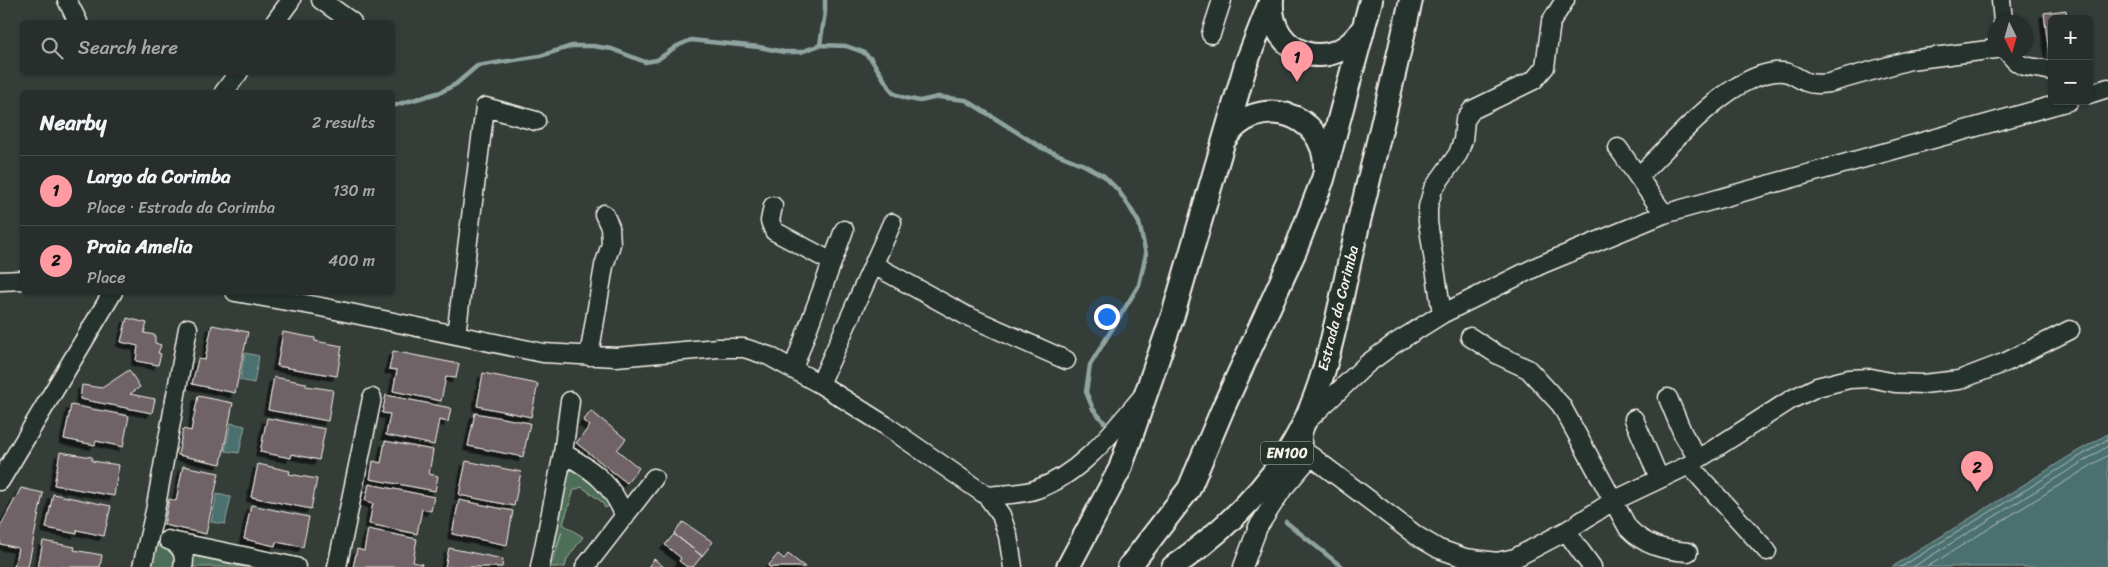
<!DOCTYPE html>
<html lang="en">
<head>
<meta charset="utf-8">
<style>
	:root { --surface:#282e2b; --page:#303633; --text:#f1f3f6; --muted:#a5a8a9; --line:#444a47; --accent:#ff9aa2 }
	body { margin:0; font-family:Sriracha,sans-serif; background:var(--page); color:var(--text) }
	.controls { position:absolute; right:15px; top:15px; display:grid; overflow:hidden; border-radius:8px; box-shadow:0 1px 4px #0004 }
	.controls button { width:45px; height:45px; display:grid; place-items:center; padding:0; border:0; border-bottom:1px solid var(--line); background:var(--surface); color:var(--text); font:25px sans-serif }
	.compass { position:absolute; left:1988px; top:15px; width:45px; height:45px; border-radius:50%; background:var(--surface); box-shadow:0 1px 4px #0004; rotate:175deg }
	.you { position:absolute; left:1106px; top:316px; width:18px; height:18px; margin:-12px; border:4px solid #fff; border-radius:50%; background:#1a73e8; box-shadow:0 0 0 8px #1a73e833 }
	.badge { display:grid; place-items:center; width:32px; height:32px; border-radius:50%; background:var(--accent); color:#111; font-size:16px; font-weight:700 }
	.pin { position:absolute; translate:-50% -41px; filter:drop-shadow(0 1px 2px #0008) }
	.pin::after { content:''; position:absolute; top:26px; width:18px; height:15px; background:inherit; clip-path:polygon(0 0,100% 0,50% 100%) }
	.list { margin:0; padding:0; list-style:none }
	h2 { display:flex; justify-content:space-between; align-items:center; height:65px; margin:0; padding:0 20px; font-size:21px }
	h2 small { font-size:16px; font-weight:400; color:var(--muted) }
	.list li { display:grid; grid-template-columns:32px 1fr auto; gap:15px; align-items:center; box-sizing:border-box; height:70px; padding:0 20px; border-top:1px solid var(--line) }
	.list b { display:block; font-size:19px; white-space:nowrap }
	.list p { margin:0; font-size:16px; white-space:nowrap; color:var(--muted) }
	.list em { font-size:16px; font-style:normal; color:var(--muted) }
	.icon { flex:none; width:28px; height:28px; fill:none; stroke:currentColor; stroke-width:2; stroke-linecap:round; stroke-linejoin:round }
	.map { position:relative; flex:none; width:2108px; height:567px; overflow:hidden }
	.search { position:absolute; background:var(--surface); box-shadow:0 1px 4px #0004; left:20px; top:20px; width:375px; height:55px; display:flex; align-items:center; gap:12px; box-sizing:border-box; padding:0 18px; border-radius:8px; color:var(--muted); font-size:19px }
	.panel { position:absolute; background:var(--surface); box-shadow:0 1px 4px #0004; left:20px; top:90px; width:375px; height:205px; border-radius:8px }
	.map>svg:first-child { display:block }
	.green { fill:#4e6e58; stroke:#a1b0a0 }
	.water { fill:#4b7070; stroke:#8fa4a0 }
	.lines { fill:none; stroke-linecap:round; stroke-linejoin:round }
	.shore { stroke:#b0bdb8; stroke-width:1 }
	.stream { stroke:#8fa4a0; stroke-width:4.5 }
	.building { fill:#6f6468; stroke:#f4f1e8; filter:url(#shadow) }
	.minor-casing { stroke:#f4f1e8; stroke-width:21 }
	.major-casing { stroke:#f4f1e8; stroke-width:26 }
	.minor { stroke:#26332d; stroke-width:18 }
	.major { stroke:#26332d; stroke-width:22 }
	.labels { text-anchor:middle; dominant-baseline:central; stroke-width:5; stroke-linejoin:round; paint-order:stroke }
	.shield { fill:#26332d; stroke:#b6b8b0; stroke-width:1 }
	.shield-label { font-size:14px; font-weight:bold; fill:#f4f1e8 }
	.street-label { font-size:15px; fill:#f4f1e8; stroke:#26332d }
</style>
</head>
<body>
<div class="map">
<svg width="2108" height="567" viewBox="0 0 2108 567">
	<defs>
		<filter id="shadow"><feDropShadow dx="-4.5" dy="4.5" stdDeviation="0" flood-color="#0009"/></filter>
	</defs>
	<rect width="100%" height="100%" fill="#353d39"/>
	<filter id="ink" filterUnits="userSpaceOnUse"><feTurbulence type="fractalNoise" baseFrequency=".02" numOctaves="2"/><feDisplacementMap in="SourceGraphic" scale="10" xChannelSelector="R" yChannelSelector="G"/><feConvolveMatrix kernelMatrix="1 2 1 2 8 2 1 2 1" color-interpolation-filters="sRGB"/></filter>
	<g filter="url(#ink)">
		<path class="green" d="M575 469 603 490 609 506 605 508 602 502 582 487 574 490 563 524 583 537 567 559 565 567H548L553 561 562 531 557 547 551 545 566 475 569 471Z
			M162 545 177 554 175 567H152L150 563 153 549Z
			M194 556 247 567H191Z"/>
		<path class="water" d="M245 353 259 356 254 383 240 380Z
			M231 423 245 426 239 453 225 451Z
			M2108 434V567H1892L2076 452Z
			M217 494 231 497 225 524 211 522Z"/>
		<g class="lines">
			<path class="shore" d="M1901 567 2108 439
				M1913 567 2108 446
				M1927 567 2108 455"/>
			<path class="stream" d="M820 45 825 12V0
				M392 106 441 92 456 84 477 66 540 56 572 46H593L612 49 645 62 657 60 677 46 691 40 759 47 784 52H801L820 45 846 46 863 52 871 59 893 93 905 98 920 101 938 97 966 100 1042 148 1084 165 1104 176 1118 190 1129 206 1139 223 1146 254 1139 285 1090 365 1086 392 1093 409 1104 422
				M1286 522 1342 567"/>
		</g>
		<path class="building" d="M2066 10 2067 19H2052L2050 63 2044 13Z
			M127 318 147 323 144 333 155 335V343L161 345 158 353 161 354 158 365 136 361 138 346 121 342Z
			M212 325 248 332 235 393 192 384 198 359 205 360Z
			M283 332 315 338V341L342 346 337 376 277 366Z
			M393 351 459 364 456 378 446 377 441 401 393 391 397 370 389 369Z
			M129 370 140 387 130 394 155 399 152 413 80 399 82 385 102 388Z
			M483 373 538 384 531 417 477 406Z
			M274 377 306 383V386L333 390 328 421 268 410Z
			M386 395 451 408 448 422 439 420 434 445 386 435 390 414 382 413Z
			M198 396 233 403 221 464 178 455 183 429 191 431Z
			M71 405 129 416 123 447 96 441 95 445 64 439Z
			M591 411 626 439 617 450 639 468 627 483 576 443 590 426 583 421Z
			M475 413 530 423 523 457 468 446Z
			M267 418 325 429 319 460 292 454 291 458 260 452Z
			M385 441 433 450 429 474 438 476 435 491 370 479 373 461 381 463Z
			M60 452 92 457V461L119 465 114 496 54 485Z
			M466 461 521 472 514 506 459 495Z
			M258 464 290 471 289 474 317 479 311 509 251 497Z
			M183 466 219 473 206 534 164 525 169 499 176 501Z
			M369 484 434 497 431 511 422 509 417 534 369 524 373 503 365 501Z
			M21 488 43 493 28 567H14L18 548 0 544V527Z
			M53 494 111 506 104 536 77 530V534L46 528Z
			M459 500 513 511 507 545 452 534Z
			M251 505 309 517 303 547 276 542 275 546 244 539Z
			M683 522 713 542 702 556 674 534Z
			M368 529 417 539 413 562 422 564 421 567H353L357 549 364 551Z
			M674 534 702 556 693 567H687L679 561 681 558 665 545Z
			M43 541 75 547 74 550 102 555 100 567H38Z
			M449 548 503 559 502 567H445Z
			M778 554 784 559 788 554 805 567H770L768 566Z
			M654 559 664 567H648Z"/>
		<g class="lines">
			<g class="minor-casing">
				<path id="minor" d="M67 0 78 22
					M321 0 352 22
					M2001 0 2003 22
					M275 22 291 0
					M1211 34 1222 0
					M2008 52C2021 72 2032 65 2052 71
					M224 92 239 72
					M2089 94 2108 88
					M2069 101 1664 214 1540 265 1442 314 1394 344 1367 364 1305 423 1302 437V445L1305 452 1311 456 1417 536 1439 549 1465 558 1497 562 1515 558 1566 531 1613 501 1689 465 1792 399 1817 387 1849 379 1871 378 1895 383 1923 384 1959 380 2006 362 2070 330
					M1618 148 1664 214
					M1638 177C1671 145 1727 77 1775 72 1789 70 1795 77 1806 82 1814 85 1821 84 1829 83L1910 60 1996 49
					M773 206 770 221 774 231 832 262
					M874 265 965 315 1066 360
					M0 281 22 280
					M235 292 316 306 543 353 616 357 718 348H744L769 356 820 384 885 425 987 496 1001 515 1008 536 1013 567
					M1442 314 1428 222V207L1433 189 1458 154 1463 140 1465 120 1472 110 1534 80 1545 67 1551 22 1565 0
					M456 335 485 107 536 121
					M1470 337 1498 355 1528 369 1561 405 1628 528C1645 546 1664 550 1688 552
					M589 356 604 266 611 244 610 227 604 214
					M793 369 844 230
					M820 384 892 223
					M1668 398 1683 434 1698 459
					M1634 419 1659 478
					M563 453C593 470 612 483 625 517
					M1689 465 1767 551
					M0 481 113 292
					M987 496C1003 494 1022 495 1037 489 1081 474 1113 431 1142 397
					M1566 531 1592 567
					M168 540C181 544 186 555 183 567
					M171 541 296 567
					M142 567 155 511 188 328
					M337 567 372 398
					M540 567 563 453 570 401
					M585 567 654 478
					M1243 567 1258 527 1282 490 1311 456"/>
			</g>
			<g class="major-casing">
				<path id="major" d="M1272 0C1268 56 1334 76 1363 28
					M1225 139C1255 92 1326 111 1325 168
					M1068 567 1120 469 1173 315 1246 64 1271 0
					M1129 567 1189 489 1224 406 1295 251 1323 179 1371 0
					M1173 567C1218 535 1258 499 1288 452 1325 394 1336 321 1351 255 1371 170 1392 85 1411 0"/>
			</g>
			<use href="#minor" class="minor"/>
			<use href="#major" class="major"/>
		</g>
	</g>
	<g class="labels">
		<rect class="shield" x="1261" y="441.5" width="52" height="23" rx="4"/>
		<g class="shield-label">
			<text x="1287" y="453">EN100</text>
		</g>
		<g class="street-label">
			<text transform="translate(1338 308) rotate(-76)">Estrada da Corimba</text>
		</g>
	</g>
</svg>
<div class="controls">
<button>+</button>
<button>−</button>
</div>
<svg class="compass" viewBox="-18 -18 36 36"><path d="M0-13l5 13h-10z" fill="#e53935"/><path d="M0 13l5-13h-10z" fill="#a5a8a9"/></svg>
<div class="you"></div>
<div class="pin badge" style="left:1297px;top:82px">1</div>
<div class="pin badge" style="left:1977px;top:492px">2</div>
<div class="search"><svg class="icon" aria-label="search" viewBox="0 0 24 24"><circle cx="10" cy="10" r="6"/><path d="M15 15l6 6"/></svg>Search here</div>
<section class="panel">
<h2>Nearby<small>2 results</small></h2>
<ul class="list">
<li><span class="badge">1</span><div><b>Largo da Corimba</b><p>Place · Estrada da Corimba</p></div><em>130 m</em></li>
<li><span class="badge">2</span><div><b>Praia Amelia</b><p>Place</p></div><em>400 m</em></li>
</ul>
</section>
</div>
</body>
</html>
